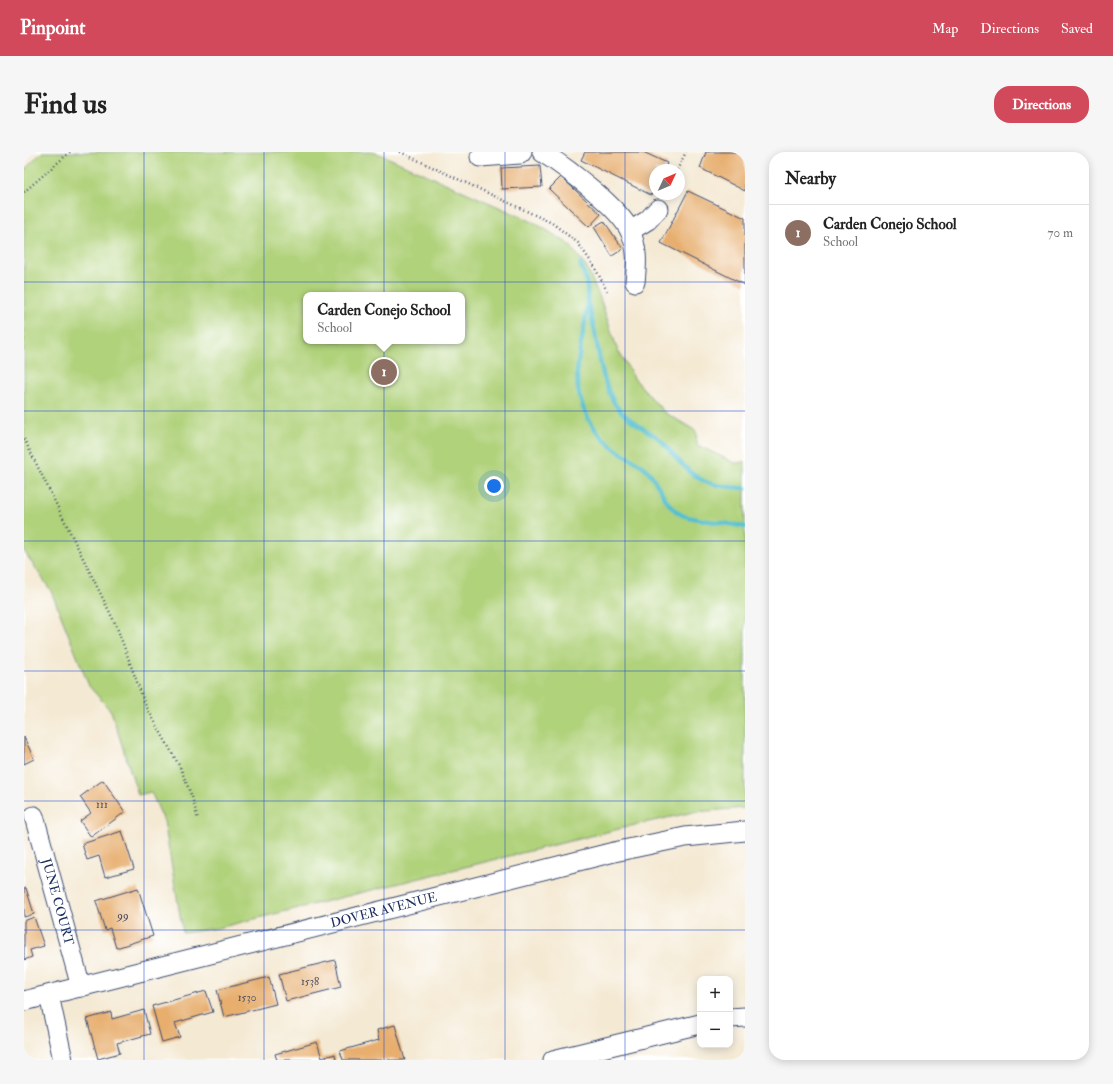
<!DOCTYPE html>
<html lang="en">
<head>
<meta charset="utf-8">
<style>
	:root { --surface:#fff; --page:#f6f6f6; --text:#222; --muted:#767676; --line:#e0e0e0; --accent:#d1495b }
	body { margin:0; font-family:"IM FELL Double Pica",serif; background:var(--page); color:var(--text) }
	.controls { position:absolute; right:12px; bottom:12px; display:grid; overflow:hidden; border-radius:8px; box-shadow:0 2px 10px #0003 }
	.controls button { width:36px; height:36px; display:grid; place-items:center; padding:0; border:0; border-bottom:1px solid var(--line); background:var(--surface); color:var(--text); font:20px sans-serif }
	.compass { position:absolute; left:625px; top:12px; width:36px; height:36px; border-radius:50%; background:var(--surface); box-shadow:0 2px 10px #0003; rotate:46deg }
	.you { position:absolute; left:470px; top:334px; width:14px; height:14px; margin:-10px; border:3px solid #fff; border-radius:50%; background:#1a73e8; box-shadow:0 0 0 6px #1a73e833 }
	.badge { display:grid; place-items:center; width:26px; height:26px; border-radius:50%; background:var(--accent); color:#fff; font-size:13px; font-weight:700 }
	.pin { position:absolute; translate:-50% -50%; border:2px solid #fff; box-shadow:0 1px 4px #0006 }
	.popup { position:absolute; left:279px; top:140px; width:162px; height:52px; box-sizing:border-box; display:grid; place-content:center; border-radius:8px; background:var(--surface); filter:drop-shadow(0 1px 3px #0005); font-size:13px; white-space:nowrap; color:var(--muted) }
	.popup b { font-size:15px; color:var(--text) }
	.popup::after { content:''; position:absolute; left:50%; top:100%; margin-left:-8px; border:8px solid transparent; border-top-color:var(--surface) }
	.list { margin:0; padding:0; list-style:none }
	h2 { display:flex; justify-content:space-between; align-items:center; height:52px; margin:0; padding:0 16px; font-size:17px }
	h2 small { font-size:13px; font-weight:400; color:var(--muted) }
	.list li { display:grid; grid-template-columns:26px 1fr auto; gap:12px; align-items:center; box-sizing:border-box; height:56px; padding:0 16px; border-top:1px solid var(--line) }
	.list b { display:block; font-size:15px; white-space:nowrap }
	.list p { margin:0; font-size:13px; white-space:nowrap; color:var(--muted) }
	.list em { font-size:13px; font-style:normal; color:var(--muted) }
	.map { position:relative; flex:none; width:721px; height:908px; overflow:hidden; border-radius:16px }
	header { display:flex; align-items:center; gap:24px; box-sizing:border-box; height:56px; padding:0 20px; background:var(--accent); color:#fff }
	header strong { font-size:19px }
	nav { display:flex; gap:22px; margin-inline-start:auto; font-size:14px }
	.intro { display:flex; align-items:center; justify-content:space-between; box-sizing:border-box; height:96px; padding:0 24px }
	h1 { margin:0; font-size:28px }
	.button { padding:10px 18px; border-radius:16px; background:var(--accent); color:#fff; font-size:14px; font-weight:700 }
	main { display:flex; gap:24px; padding:0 24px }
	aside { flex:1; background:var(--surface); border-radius:16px; box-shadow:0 2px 10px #0003 }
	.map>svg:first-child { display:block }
	.green { fill:#b0d27a; stroke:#66806c; fill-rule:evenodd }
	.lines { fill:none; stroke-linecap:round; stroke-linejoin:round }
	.stream { stroke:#55c0cf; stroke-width:4.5 }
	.building { fill:#e7ae6e }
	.minor-casing { stroke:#3c4b70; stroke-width:21 }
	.path { stroke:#3c4b70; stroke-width:2.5; stroke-dasharray:1 3; stroke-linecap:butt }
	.minor { stroke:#fff; stroke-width:19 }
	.grid { fill:none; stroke:#1d4ed8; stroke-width:1; stroke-opacity:0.55 }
	.labels { text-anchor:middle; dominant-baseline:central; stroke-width:3; stroke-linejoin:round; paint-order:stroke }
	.number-label { font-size:11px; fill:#4e4f62 }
	.street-label { font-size:13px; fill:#1b2f5e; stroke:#fff }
</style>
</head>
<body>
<header>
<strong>Pinpoint</strong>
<nav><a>Map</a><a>Directions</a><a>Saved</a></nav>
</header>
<div class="intro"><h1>Find us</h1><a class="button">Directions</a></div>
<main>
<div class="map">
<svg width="721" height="908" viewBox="0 0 721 908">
	<rect width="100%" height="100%" fill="#fff"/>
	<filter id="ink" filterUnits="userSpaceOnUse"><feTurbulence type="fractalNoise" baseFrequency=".025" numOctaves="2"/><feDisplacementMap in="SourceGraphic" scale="8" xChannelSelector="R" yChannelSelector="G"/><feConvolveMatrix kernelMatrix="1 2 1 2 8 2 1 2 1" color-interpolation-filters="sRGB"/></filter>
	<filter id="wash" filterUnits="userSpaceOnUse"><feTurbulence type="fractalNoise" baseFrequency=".012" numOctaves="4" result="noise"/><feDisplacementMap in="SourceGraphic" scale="16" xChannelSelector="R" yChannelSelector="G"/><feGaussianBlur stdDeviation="0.9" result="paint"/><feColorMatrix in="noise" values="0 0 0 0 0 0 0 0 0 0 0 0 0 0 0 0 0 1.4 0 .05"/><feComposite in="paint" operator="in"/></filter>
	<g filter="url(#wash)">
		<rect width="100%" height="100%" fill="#f4e9d3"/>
		<path class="green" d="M18 0H348L358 3 511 71 545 92 563 116 576 146 593 196 610 226 640 260 672 279 673 293 711 311 721 310V656L670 660 615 672 194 776 159 781 140 669 127 640 114 643 87 559 65 534 27 439 0 399V18ZM282 143H438V189H282Z"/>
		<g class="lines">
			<path class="stream" d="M556 112C574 145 554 187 553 223 553 255 570 284 597 301 606 307 619 311 625 320 636 334 641 354 658 363 668 368 707 371 721 375
				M564 153C575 185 573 221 591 252 601 267 620 276 634 286 641 291 646 300 652 306 675 332 687 334 721 336"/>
		</g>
		<g id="blocks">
			<path class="building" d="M561 0H619L643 11 640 18H631V36L627 43 557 8Z
				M682 0H721V39L676 16Z
				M516 14 518 35 478 37 477 16Z
				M537 25 577 62 565 75 525 37Z
				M664 39 721 66V133L637 91Z
				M580 69 599 97 588 104 570 75Z
				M0 585 10 607 0 612Z
				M79 628 101 660 67 685 56 669 67 661 56 645Z
				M98 679 110 717 81 725 75 704 63 708 58 692Z
				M2 736 10 762 0 765V737Z
				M114 736 129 784 92 796 86 776 81 778 72 749Z
				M10 765 20 794 6 798 8 805 0 808V769Z
				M311 808 317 835 262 849 255 822Z
				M245 825 252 852 200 865 193 838Z
				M182 839 189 860 151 871 156 885 138 890 128 854Z
				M120 858 126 882 93 891 96 901 74 907 63 867 87 860 88 867Z
				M371 873 381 908H319L316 899 355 888 353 878Z
				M293 890 298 906 311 902 312 908H253L251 902Z"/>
		</g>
	</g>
	<g filter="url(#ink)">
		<use href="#blocks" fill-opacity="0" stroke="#3c4b70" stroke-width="1"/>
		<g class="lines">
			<g class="minor-casing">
				<g id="minor">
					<path d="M518 0C541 15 595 55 606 79 614 96 613 112 611 130"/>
					<path d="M456 5 496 2 498 0"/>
					<path d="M606 79 624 68 634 57"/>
					<path id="s1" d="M10 664 57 835"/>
					<path d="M25 843 39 908"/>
					<path id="s2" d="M0 849 590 700 661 685 721 679"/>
					<path d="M706 866 721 865"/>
					<path d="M529 908 676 872"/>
				</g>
			</g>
			<path class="path" d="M376 0 528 71 554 91 570 114 583 139
				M653 18 662 0
				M0 40 46 0
				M0 287 92 473 121 552 156 615 168 645 174 668"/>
			<use href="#minor" class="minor"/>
		</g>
	</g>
	<path class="grid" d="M120 0V908M240 0V908M360 0V908M481 0V908M601 0V908M0 130H721M0 259H721M0 389H721M0 519H721M0 649H721M0 778H721"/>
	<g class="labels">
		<g class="number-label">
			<text x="78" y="652">111</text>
			<text x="99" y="763">99</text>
			<text x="286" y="829">1538</text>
			<text x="223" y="845">1530</text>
		</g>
		<g class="street-label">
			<text stroke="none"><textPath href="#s1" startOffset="89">JUNE COURT</textPath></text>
			<text stroke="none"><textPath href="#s2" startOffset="371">DOVER AVENUE</textPath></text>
		</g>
	</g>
</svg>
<div class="controls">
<button>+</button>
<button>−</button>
</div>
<svg class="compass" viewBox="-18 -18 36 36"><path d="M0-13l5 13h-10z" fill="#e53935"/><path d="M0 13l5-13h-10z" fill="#767676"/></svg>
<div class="you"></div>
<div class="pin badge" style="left:360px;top:220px;background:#8d6e63">1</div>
<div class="popup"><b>Carden Conejo School</b>School</div>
</div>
<aside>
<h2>Nearby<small></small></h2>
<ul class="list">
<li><span class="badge" style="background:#8d6e63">1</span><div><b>Carden Conejo School</b><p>School</p></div><em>70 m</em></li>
</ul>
</aside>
</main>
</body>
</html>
